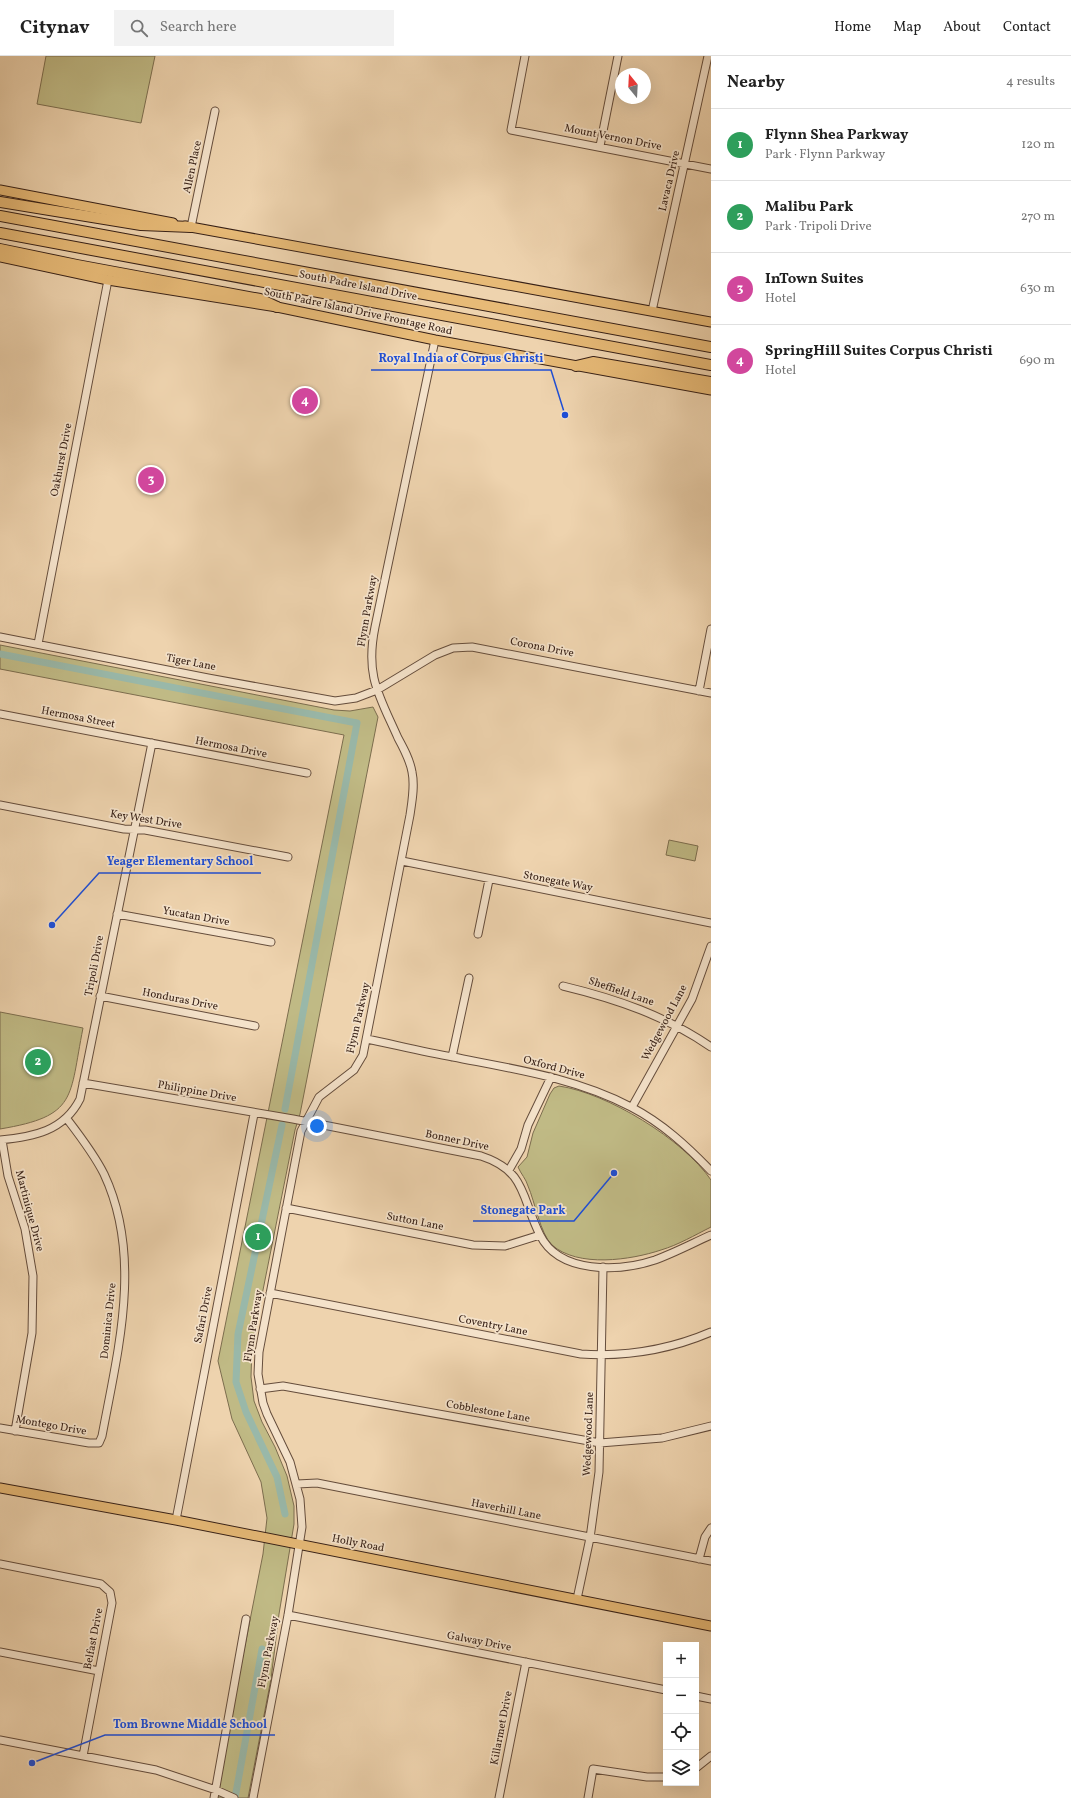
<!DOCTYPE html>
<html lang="en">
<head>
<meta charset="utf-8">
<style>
	:root { --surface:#fff; --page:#f2f2f2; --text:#222; --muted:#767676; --line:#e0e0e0; --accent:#8f2418 }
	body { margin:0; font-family:Vollkorn,serif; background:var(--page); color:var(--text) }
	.controls { position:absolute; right:12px; bottom:12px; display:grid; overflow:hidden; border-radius:0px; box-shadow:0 4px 16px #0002 }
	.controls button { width:36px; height:36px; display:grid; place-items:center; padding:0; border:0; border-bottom:1px solid var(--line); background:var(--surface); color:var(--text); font:20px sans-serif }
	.compass { position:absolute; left:615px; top:12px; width:36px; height:36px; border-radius:50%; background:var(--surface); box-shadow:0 4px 16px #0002; rotate:342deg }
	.you { position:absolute; left:317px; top:1070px; width:14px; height:14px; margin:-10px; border:3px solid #fff; border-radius:50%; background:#1a73e8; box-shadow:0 0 0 6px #1a73e833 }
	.badge { display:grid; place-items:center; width:26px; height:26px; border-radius:50%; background:var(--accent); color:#fff; font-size:13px; font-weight:700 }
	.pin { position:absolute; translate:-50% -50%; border:2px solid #fff; box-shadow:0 1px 4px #0006 }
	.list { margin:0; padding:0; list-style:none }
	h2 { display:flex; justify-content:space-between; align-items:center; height:52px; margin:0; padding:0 16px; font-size:17px }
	h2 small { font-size:13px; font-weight:400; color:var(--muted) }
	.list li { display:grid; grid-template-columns:26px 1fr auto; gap:12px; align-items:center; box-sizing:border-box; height:72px; padding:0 16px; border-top:1px solid var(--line) }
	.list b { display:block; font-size:15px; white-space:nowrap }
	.list p { margin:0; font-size:13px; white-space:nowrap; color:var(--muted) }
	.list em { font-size:13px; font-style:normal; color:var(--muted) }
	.icon { flex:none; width:22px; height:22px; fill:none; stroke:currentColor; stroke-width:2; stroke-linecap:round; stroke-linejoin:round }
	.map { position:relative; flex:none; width:711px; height:1742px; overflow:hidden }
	header { display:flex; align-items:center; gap:24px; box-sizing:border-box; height:56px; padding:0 20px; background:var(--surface); border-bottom:1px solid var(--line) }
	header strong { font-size:19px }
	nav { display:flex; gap:22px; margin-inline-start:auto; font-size:14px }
	.search { width:280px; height:36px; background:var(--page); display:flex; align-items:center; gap:10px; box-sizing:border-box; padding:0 14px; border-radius:0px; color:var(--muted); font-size:15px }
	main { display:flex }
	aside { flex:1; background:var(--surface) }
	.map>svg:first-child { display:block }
	.green { fill:#c0ba85; stroke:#7c6d4e }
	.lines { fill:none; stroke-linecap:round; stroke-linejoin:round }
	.canal { stroke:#99b8a9; stroke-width:7 }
	.minor-casing { stroke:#654d3c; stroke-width:9 }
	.major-casing { stroke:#372016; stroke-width:11 }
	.highway-casing { stroke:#372016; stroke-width:12 }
	.minor { stroke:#f4e2ca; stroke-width:7 }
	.major { stroke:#e7ba77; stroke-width:9 }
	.highway { stroke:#e7ba77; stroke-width:10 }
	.labels { text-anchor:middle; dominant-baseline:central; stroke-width:3.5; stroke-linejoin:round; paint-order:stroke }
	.street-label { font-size:11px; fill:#372016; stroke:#f4e2ca }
	.leader { fill:none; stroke:#1d4ed8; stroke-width:1.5 }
	.callout-dot { fill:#1d4ed8; stroke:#f4e2ca; stroke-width:1.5 }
	.callout-label { font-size:12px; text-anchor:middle; font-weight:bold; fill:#1d4ed8; stroke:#f4e2ca; stroke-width:3.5; stroke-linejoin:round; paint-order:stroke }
</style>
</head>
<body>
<header>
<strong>Citynav</strong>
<div class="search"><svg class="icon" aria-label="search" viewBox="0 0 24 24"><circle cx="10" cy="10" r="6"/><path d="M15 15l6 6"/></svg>Search here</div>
<nav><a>Home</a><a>Map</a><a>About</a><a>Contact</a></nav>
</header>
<main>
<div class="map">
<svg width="711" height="1742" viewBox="0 0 711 1742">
	<rect width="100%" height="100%" fill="#eed3ae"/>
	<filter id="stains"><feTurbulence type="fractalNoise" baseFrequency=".005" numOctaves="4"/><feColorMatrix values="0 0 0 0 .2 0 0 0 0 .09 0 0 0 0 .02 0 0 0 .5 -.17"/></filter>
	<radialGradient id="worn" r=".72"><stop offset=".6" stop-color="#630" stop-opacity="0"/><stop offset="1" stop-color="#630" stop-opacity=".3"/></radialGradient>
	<path class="green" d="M46 0H155L141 67 37 48Z
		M0 589 334 654 350 655 373 651 378 661 300 1058 295 1074 252 1289 251 1321 254 1345 262 1366 275 1391 287 1420 294 1450V1468L279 1558 271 1623 248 1742H215L263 1498 267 1462 261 1426 232 1363 218 1305 344 679 0 613Z
		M669 784 698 790 695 805 666 799Z
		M0 956 83 972C69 1042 78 1060 0 1073Z
		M559 1030C607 1037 683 1083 711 1124V1171C695 1179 678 1189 661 1194 631 1204 578 1212 552 1189 540 1177 535 1146 528 1130 526 1123 521 1118 518 1111L527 1101 533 1077 550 1038 554 1032Z"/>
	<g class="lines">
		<path class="canal" d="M0 598 357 667 285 1053
			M282 1069 238 1278 236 1326 246 1356 277 1421 285 1458
			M235 1742 262 1593"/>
		<g class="minor-casing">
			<path id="minor" d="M525 0 511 74 711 113
				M600 90 618 0
				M191 171 215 55
				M652 255 708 0
				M0 581 208 622 335 645 356 642 377 634 435 599 453 592 472 591 711 637
				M38 588 108 224
				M699 635 711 573
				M0 658 307 717
				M0 749 124 773 145 774 288 801
				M402 805 711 867
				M117 858 271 886
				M478 878 489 824
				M563 930C617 943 666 960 711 991
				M100 940 255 970
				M367 983C396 989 424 996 453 1001 514 1013 576 1022 631 1051 662 1067 687 1090 711 1115
				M452 1001 469 922
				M83 1027 293 1063 481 1100C527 1115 521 1142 540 1179 559 1218 619 1216 655 1204 674 1197 693 1187 711 1179
				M632 1051 692 943 711 890
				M0 1084C33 1081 64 1075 80 1043L152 687
				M2 1084 8 1120 25 1173 33 1220 32 1277 15 1375
				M509 1114 521 1093 528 1069 551 1021
				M286 1152 473 1189 505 1190 540 1179
				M270 1237 581 1298C627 1301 669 1294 711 1276
				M260 1333 283 1330 600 1387 662 1382 711 1370
				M0 1372 89 1387H99L102 1380C118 1294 143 1201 104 1118 94 1098 80 1080 67 1063
				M297 1428 317 1427 711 1505
				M176 1464 254 1058
				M699 1503 705 1481 711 1472
				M0 1508 101 1528 110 1536 112 1547 83 1700
				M577 1543 590 1482 599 1416 603 1211
				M288 1559 666 1634
				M0 1596 99 1615
				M696 1640 711 1643
				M0 1684 156 1714 216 1734 234 1742
				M696 1712 711 1700
				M214 1742 246 1563
				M253 1742 288 1559 302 1471 300 1443 290 1406 267 1358 263 1347 258 1318 259 1296 301 1075 319 1041 354 1014 363 999 410 759C412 745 415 730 412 716 410 704 404 693 398 682 379 639 365 620 375 571L435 284
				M499 1742 526 1606
				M588 1742 593 1713 647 1721H666"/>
		</g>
		<g class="major-casing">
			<path id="major" d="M0 134 173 167
				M185 170 711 266
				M0 201 108 224 277 251 435 284 711 334
				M0 1432 176 1464 711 1570"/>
		</g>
		<g class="highway-casing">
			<path id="highway" d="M0 146 141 169 191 171
				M0 160 711 291
				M0 177 711 309
				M0 193 77 209 260 243 277 251
				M576 310 593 306 711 326"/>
		</g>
		<use href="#minor" class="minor"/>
		<use href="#major" class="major"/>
		<use href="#highway" class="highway"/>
	</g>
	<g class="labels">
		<g class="street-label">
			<text transform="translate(613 82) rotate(11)">Mount Vernon Drive</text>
			<text transform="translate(193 111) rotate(-78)">Allen Place</text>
			<text transform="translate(670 125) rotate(-77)">Lavaca Drive</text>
			<text transform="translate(358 230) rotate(11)">South Padre Island Drive</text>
			<text transform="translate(358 256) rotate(12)">South Padre Island Drive Frontage Road</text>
			<text transform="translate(62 404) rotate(-79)">Oakhurst Drive</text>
			<text transform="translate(368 555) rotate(-80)">Flynn Parkway</text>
			<text transform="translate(542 592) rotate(11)">Corona Drive</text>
			<text transform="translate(191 607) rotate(11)">Tiger Lane</text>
			<text transform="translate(78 662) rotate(11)">Hermosa Street</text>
			<text transform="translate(231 692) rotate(11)">Hermosa Drive</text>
			<text transform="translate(146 764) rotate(9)">Key West Drive</text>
			<text transform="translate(558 826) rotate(11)">Stonegate Way</text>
			<text transform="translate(196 861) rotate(10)">Yucatan Drive</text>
			<text transform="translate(95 910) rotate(-79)">Tripoli Drive</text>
			<text transform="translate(621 936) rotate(19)">Sheffield Lane</text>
			<text transform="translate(180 944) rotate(11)">Honduras Drive</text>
			<text transform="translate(359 962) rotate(-77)">Flynn Parkway</text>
			<text transform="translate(665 967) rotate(-62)">Wedgewood Lane</text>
			<text transform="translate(554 1012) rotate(15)">Oxford Drive</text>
			<text transform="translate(197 1036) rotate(10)">Philippine Drive</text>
			<text transform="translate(457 1085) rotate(12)">Bonner Drive</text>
			<text transform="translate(29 1155) rotate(75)">Martinique Drive</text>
			<text transform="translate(415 1166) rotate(11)">Sutton Lane</text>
			<text transform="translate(204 1259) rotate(-79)">Safari Drive</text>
			<text transform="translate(109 1265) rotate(-84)">Dominica Drive</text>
			<text transform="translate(254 1270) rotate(-81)">Flynn Parkway</text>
			<text transform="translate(493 1270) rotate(11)">Coventry Lane</text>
			<text transform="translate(488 1356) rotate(10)">Cobblestone Lane</text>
			<text transform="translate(51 1370) rotate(10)">Montego Drive</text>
			<text transform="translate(589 1378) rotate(-88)">Wedgewood Lane</text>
			<text transform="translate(506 1454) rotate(11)">Haverhill Lane</text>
			<text transform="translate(358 1488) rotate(11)">Holly Road</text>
			<text transform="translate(94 1583) rotate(-79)">Belfast Drive</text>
			<text transform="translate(479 1586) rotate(11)">Galway Drive</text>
			<text transform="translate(269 1596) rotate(-79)">Flynn Parkway</text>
			<text transform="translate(502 1672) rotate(-79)">Killarmet Drive</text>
		</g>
	</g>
	<path class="leader" d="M565 359L551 314H371M52 869L99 817H261M614 1117L574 1165H473M32 1707L105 1679H275"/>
	<g class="callout-dot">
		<circle cx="565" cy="359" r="4"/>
		<circle cx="52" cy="869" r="4"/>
		<circle cx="614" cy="1117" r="4"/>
		<circle cx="32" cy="1707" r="4"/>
	</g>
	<g class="callout-label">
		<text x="461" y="306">Royal India of Corpus Christi</text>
		<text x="180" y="809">Yeager Elementary School</text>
		<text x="523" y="1158">Stonegate Park</text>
		<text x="190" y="1672">Tom Browne Middle School</text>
	</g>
	<rect width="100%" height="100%" filter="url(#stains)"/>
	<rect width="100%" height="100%" fill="url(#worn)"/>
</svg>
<div class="controls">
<button>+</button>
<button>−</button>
<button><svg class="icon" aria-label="locate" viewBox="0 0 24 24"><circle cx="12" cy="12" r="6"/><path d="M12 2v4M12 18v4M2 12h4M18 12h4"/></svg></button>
<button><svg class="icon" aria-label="layers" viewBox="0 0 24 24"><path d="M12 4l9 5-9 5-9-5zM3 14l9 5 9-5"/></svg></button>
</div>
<svg class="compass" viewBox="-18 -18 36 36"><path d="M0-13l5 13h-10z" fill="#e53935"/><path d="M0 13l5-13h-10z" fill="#767676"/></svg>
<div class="you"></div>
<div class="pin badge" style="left:258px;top:1181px;background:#2e9e5b">1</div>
<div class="pin badge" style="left:38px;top:1006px;background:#2e9e5b">2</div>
<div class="pin badge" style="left:151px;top:424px;background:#d1479c">3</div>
<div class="pin badge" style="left:305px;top:345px;background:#d1479c">4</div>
</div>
<aside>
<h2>Nearby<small>4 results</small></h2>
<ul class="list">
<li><span class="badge" style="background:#2e9e5b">1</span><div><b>Flynn Shea Parkway</b><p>Park · Flynn Parkway</p></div><em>120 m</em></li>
<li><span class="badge" style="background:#2e9e5b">2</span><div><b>Malibu Park</b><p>Park · Tripoli Drive</p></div><em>270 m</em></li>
<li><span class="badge" style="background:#d1479c">3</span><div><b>InTown Suites</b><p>Hotel</p></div><em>630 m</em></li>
<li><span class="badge" style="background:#d1479c">4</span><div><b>SpringHill Suites Corpus Christi</b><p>Hotel</p></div><em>690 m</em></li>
</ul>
</aside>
</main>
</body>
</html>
